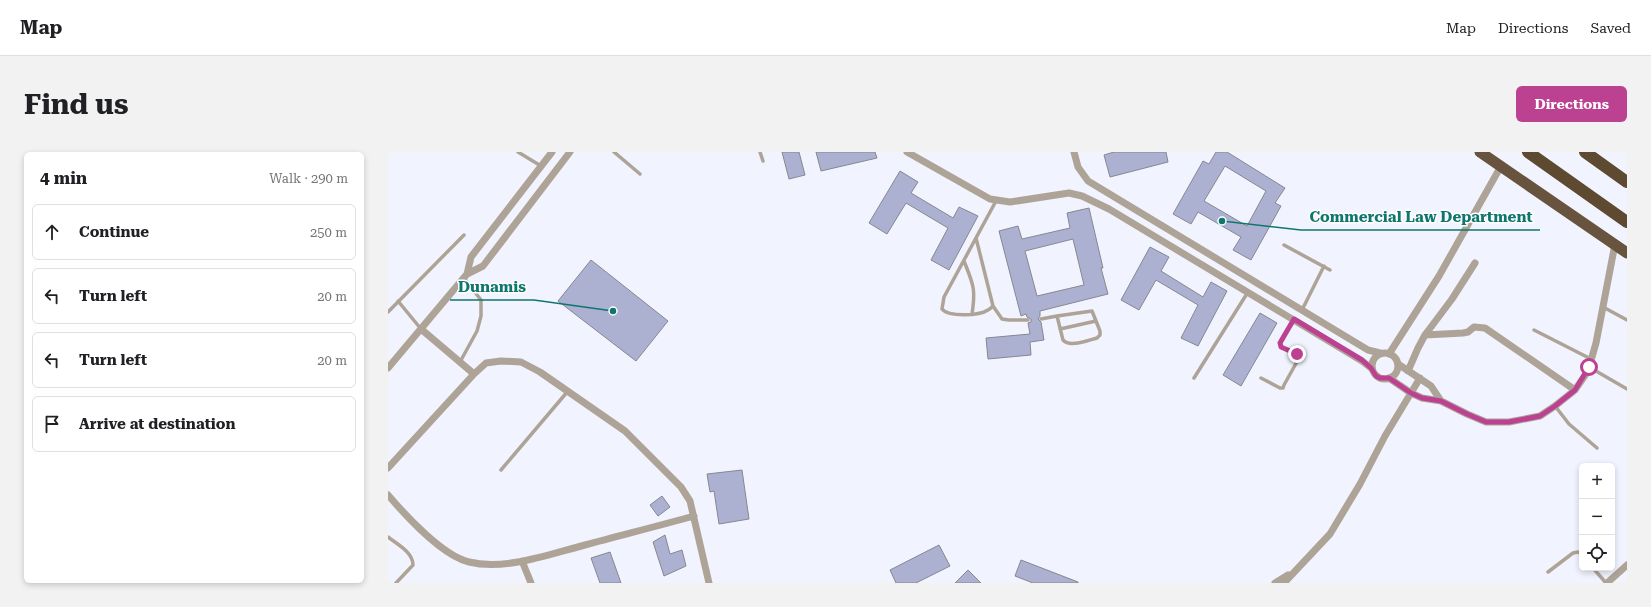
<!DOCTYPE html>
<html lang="en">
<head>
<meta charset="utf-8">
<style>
	:root { --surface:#fff; --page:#f2f2f2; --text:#202124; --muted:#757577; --line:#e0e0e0; --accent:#bd4191 }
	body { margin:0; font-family:"Roboto Serif",serif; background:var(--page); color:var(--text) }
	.controls { position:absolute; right:12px; bottom:12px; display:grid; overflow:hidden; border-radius:6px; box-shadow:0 2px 6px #0003 }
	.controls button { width:36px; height:36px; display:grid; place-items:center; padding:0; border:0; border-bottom:1px solid var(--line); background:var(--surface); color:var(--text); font:20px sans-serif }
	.stop { position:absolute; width:12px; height:12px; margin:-9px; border:3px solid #bd4191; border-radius:50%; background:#fff }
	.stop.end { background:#bd4191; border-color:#fff; box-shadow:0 1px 4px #0008 }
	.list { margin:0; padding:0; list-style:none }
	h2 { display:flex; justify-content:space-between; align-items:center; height:52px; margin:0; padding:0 16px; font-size:17px }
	h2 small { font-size:13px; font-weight:400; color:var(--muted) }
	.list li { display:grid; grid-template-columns:26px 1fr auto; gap:12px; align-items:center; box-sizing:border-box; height:56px; margin:0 8px 8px; padding:0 8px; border:1px solid var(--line); border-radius:6px }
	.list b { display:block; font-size:15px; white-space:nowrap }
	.list em { font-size:13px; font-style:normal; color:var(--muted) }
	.icon { flex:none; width:22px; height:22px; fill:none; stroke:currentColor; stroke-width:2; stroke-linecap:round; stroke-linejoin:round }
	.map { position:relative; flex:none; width:1239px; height:431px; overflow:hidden; border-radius:6px }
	header { display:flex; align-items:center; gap:24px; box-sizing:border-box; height:56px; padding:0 20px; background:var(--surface); border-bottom:1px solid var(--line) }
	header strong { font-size:19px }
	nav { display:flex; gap:22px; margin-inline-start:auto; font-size:14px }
	.intro { display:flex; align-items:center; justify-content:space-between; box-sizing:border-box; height:96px; padding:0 24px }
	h1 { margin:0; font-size:28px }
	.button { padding:10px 18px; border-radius:6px; background:var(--accent); color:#fff; font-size:14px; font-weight:700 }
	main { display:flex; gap:24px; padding:0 24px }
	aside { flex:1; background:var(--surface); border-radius:6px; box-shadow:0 2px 6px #0003 }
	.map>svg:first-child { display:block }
	.building { fill:#adb1d1; stroke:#868791; fill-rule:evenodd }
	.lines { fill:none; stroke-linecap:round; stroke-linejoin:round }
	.service { stroke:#aea397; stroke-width:3.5 }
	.minor { stroke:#aea397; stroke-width:7 }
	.trunk { stroke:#68543e; stroke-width:11 }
	.motorway { stroke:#5e4931; stroke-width:12 }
	.route { stroke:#bd4191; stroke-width:5 }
	.leader { fill:none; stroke:#0f766e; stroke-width:1.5 }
	.callout-dot { fill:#0f766e; stroke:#fff; stroke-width:1.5 }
	.callout-label { font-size:15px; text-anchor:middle; font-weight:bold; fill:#0f766e; stroke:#fff; stroke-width:3; stroke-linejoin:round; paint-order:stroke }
</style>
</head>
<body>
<header>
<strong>Map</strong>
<nav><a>Map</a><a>Directions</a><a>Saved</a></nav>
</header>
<div class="intro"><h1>Find us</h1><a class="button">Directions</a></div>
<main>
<aside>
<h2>4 min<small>Walk · 290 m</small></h2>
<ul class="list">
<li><svg class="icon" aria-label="ahead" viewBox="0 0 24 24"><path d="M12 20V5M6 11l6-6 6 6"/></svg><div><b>Continue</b></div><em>250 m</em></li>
<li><svg class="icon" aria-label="left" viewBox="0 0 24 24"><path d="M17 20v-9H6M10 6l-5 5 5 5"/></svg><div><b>Turn left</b></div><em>20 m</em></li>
<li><svg class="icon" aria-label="left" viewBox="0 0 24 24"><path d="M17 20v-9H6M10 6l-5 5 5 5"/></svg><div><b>Turn left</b></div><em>20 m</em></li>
<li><svg class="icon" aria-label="arrive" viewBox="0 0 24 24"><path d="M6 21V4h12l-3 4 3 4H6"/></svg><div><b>Arrive at destination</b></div></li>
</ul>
</aside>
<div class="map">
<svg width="1239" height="431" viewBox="0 0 1239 431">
	<rect width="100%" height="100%" fill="#f1f3fe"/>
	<path class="building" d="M394 0H411L417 23 401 27Z
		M428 0H487L489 6 433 19Z
		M726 0H778L780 10 722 25 716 3Z
		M828 0H839L897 36 887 51 893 54 863 108 845 98 853 85 810 60 803 72 785 62 815 9 821 12ZM837 14 878 39 859 74 816 49Z
		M512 19 530 30 523 41 565 66 571 55 590 64 561 118 543 108 560 76 518 51 499 82 481 71Z
		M701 56 715 116H713L720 142 652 159V164L650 167 653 170 656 188 642 190 643 203 600 207 598 186 642 182 640 171 643 170V167L639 165 638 162 633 164 611 79 630 74 634 87 682 76 679 61ZM685 87 696 133 649 144 637 99Z
		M762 95 781 105 773 119 815 145 823 130 839 139 810 194 793 186 810 153 768 128 751 158 733 148Z
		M203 108 280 169 248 209 170 149Z
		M872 161 889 171 853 234 835 223Z
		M354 318 361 367 331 372 326 339 322 340 319 322Z
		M274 344 282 355 270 364 262 353Z
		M277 383 282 402 294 398 298 414 276 424 265 390Z
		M551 393 562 414 528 431H508L502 418Z
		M222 400 233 431H212L203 406Z
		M633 408 690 430V431H645L627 424Z
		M580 418 593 431H567Z"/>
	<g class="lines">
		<path class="service" d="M130 0 153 14
			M226 0 252 22
			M372 0 375 9
			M588 86 605 154 614 167 621 168H640
			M896 93 942 118
			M576 109C585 132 588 136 584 162
			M10 149 33 177
			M605 154C603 156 602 157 600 158 591 164 560 165 554 157L556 145 608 49
			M1215 155 1239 168
			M914 158 936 114
			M0 160 76 83
			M653 167 669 164 675 188C682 196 700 188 709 186L712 183V179L704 159 669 164
			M672 177 708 169
			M1146 178 1203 207
			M72 210 89 179 93 164V148L76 126
			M1201 215 1239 237
			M806 226 860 140
			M873 226 892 236H895L896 233 911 206 909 202 893 195V188L905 168
			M1167 254 1181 272 1209 296
			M113 318 180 239
			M0 385C9 392 25 400 25 413L8 431
			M1205 416 1218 431
			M1160 420 1185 401 1190 400 1194 402"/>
		<path class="minor" d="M519 0 602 47 622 50 681 41 694 44 721 57 974 209 983 216
			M686 0 690 15 700 29 980 198 992 201
			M79 122 83 105 164 0
			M33 177 86 222
			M1037 183 1075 181 1080 180 1086 175 1097 176 1187 238
			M984 214a13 13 0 1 1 26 0a13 13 0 1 1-26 0Z
			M1001 202 1051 124 1113 14
			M1010 212 1043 234 1053 249
			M0 216 79 122 95 114 182 0
			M1020 219 1030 196 1037 183 1064 147 1087 111
			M1001 226 1023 241 1034 246 1053 249 1079 262 1098 270H1121L1152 264 1167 254 1187 238 1200 219 1208 191 1227 92
			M0 316 86 222 98 211 113 209 133 210 152 220 237 279 293 335 302 349 321 431
			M0 343C18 364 55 404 81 410 117 419 162 402 197 393 234 383 270 374 306 364
			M134 409 143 431
			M887 431 900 423
			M896 431 942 382 972 332 997 284 1032 226
			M1219 431 1239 413"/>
		<path class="trunk" d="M1092 0 1239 101"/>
		<path class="motorway" d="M1140 0 1239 70
			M1197 0 1239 30"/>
	</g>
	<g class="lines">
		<path class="route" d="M909 202 893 195 892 191 906 167 974 208 983 216 988 224 992 226H1001L1023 241 1034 246 1053 249 1079 262 1098 270H1121L1152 264 1167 254 1187 238 1201 215"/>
	</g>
	<path class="leader" d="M834 69L913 78H1152M225 159L146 148H62"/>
	<g class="callout-dot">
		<circle cx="834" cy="69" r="4"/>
		<circle cx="225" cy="159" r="4"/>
	</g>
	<g class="callout-label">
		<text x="1033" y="70">Commercial Law Department</text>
		<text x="104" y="140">Dunamis</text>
	</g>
</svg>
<div class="controls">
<button>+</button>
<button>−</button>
<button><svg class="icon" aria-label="locate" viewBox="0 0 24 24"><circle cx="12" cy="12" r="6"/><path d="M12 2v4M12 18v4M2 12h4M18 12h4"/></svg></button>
</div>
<div class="stop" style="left:1201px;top:215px"></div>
<div class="stop end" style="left:909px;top:202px"></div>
</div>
</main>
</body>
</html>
